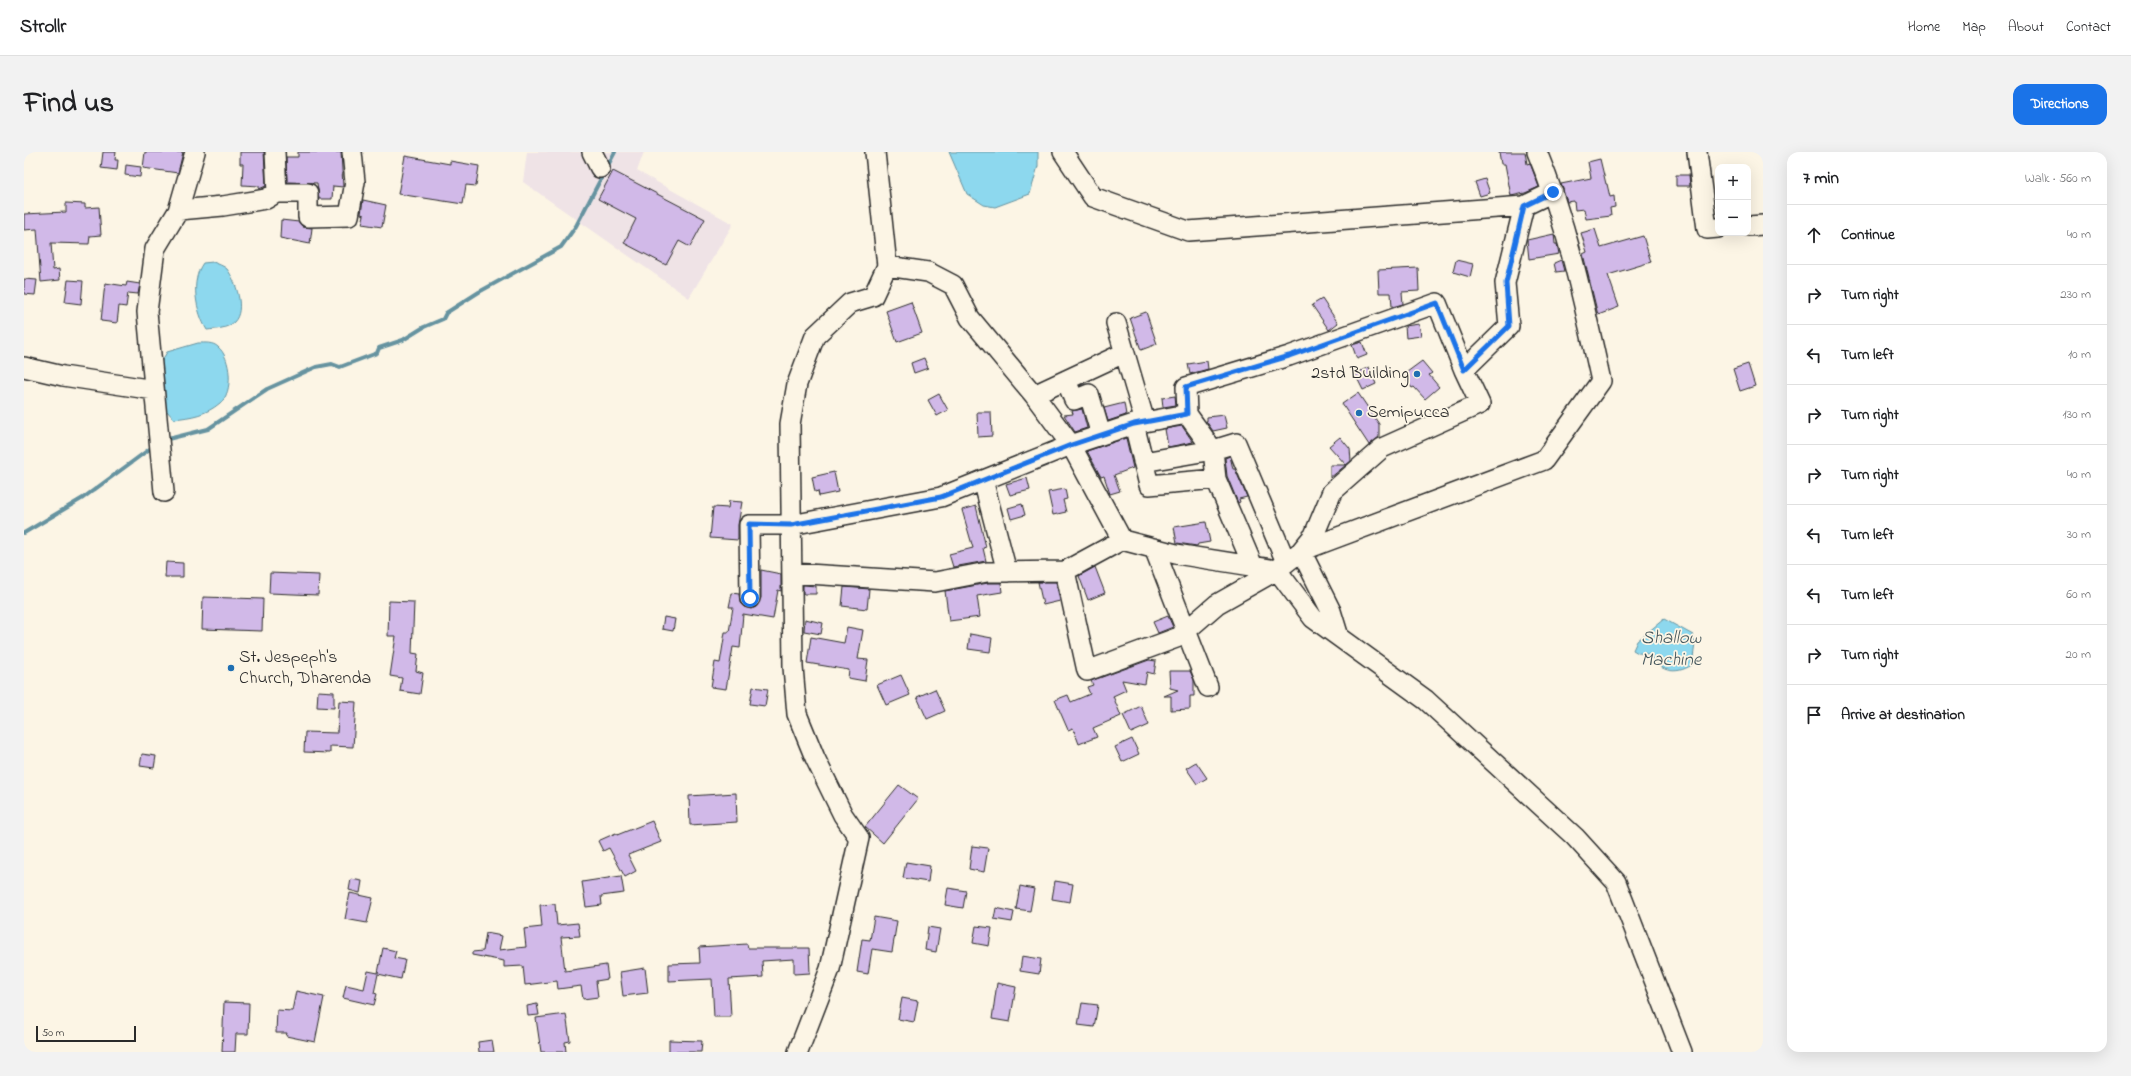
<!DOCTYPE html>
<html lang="en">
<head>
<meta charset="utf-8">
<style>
	:root { --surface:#fff; --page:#f2f2f2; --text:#202124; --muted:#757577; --line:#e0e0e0; --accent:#1a73e8 }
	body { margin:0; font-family:"Indie Flower",sans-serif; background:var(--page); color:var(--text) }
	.controls { position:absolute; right:12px; top:12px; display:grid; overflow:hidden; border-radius:8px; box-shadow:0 4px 16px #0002 }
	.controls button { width:36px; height:36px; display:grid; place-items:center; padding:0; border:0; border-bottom:1px solid var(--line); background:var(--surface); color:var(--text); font:20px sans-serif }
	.scale { position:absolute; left:12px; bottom:10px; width:100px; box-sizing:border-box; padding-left:4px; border:2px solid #2b2b2b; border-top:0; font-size:11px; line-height:14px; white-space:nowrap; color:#2b2b2b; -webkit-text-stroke:3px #fcf5e5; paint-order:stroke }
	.stop { position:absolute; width:12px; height:12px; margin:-9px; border:3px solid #1a73e8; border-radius:50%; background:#fff }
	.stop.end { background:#1a73e8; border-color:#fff; box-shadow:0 1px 4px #0008 }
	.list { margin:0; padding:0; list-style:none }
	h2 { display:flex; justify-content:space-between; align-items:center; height:52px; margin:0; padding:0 16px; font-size:17px }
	h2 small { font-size:13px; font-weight:400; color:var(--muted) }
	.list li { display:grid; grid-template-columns:26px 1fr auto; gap:12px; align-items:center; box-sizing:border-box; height:60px; padding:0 16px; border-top:1px solid var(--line) }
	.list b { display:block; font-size:15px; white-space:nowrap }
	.list em { font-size:13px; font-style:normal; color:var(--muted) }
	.icon { flex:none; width:22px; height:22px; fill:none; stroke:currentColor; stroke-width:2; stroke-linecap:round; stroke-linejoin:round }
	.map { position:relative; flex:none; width:1739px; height:900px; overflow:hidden; border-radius:12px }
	header { display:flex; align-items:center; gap:24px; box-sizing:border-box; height:56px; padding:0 20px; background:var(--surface); border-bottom:1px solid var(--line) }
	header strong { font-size:19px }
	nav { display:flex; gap:22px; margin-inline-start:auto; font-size:14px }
	.intro { display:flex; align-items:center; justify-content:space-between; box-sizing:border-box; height:96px; padding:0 24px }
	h1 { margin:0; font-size:28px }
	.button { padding:10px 18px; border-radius:12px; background:var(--accent); color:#fff; font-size:14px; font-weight:700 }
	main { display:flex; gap:24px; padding:0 24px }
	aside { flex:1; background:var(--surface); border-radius:12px; box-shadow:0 4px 16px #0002 }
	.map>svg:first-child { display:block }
	.built { fill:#efe3e6 }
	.water { fill:#8dd8ee; stroke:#6693a0 }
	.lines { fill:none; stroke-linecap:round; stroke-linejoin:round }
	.stream { stroke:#6693a0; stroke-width:4 }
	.building { fill:#d1b9e8; stroke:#2b2b2b }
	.minor-casing { stroke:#2b2b2b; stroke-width:22 }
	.minor { stroke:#fcf5e5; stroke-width:19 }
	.route { stroke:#1a73e8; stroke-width:5 }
	.poi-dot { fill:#1f6fb2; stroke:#fcf5e5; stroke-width:1.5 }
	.labels { text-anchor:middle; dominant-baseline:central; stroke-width:3.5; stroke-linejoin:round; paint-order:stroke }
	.poi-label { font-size:18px; fill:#2b2b2b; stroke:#fcf5e5; text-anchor:start }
	.water-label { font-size:19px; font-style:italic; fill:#44565c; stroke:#fcf5e5 }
</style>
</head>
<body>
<header>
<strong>Strollr</strong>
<nav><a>Home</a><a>Map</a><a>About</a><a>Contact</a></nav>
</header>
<div class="intro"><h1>Find us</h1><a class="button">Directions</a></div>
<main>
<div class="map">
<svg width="1739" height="900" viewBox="0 0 1739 900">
	<rect width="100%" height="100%" fill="#fcf5e5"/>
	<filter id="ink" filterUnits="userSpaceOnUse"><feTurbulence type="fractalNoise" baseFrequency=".025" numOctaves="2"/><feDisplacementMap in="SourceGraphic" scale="8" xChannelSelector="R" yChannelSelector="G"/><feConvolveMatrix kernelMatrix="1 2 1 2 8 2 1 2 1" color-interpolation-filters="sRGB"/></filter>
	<g filter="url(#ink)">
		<path class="built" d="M503 0H620L613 19 709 72 665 146 499 30Z"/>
		<path class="water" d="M925 0H1014V14L1006 42 971 55 960 53 943 42Z
			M189 110C194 112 200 114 203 117 212 129 222 158 210 170 203 177 191 177 183 178 172 160 166 129 179 111Z
			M174 191C181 191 189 190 194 195 207 205 210 241 196 251 182 263 167 265 150 267L142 258 136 212 143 200Z
			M1640 467 1669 483 1671 492 1668 513C1650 524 1635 519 1625 502L1614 501 1609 498 1613 489Z"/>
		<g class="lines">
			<path class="stream" d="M140 288 184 277 243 237 292 215 308 212 316 215 353 201 355 196 379 188 400 175 419 167 422 161 455 140 537 95 552 74 591 0
				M0 381 59 346 131 293"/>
		</g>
		<path class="building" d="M79 0H92L91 8H94L93 18 77 16Z
			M121 0H159L154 21 119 16Z
			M216 0H240L242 34 235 37V34L218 33 219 12H216Z
			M274 0H317L319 35 309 34 308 47H295L293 31 263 30 262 5H274Z
			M1475 0H1501L1503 12 1506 11 1515 35 1501 41 1487 44 1481 12H1477Z
			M381 4 426 12V9L455 14 452 34 442 33 439 52 374 42Z
			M1576 7 1582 32H1583L1586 45 1590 44 1591 55 1586 56 1587 64 1562 67 1560 57 1551 58 1550 49 1543 50 1537 32 1567 26 1564 10Z
			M102 13 117 15 116 25 101 23Z
			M589 19 681 67 666 95 655 89 642 113 600 91 612 67 574 47Z
			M1652 23H1665L1666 34H1652Z
			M1461 27 1466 41 1456 44 1451 30Z
			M339 48 362 53 358 75 338 72 340 63 337 62Z
			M42 51 61 52V56L75 55 77 83 66 84 65 92 27 91 29 118 35 117 36 128 17 130 13 77 0 78V62L42 60Z
			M257 68 275 70 279 75 288 76 286 92 256 86Z
			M1571 77 1577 96 1619 84 1627 110 1584 123 1595 155 1574 163 1559 102 1563 100 1557 81Z
			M1530 82 1531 92H1533L1535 102 1505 107 1503 88Z
			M1432 108 1449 112 1446 125 1429 120Z
			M1537 108 1540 119 1532 120 1530 111Z
			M1394 116 1395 139 1378 140 1379 152 1368 155 1367 141H1355L1354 118Z
			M0 127 13 128 11 143 0 142Z
			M44 128 59 129 57 152 41 150Z
			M103 130 116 132 114 142 104 141 102 155 95 154 93 171 77 169 81 131 102 134Z
			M1298 147 1314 171 1305 178 1288 153Z
			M887 150 898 181 873 190 862 159Z
			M1122 160 1133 192 1117 198 1106 166Z
			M1395 172 1397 184 1382 186 1381 174Z
			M1338 190 1343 203 1333 207 1328 193Z
			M900 206 904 216 890 221 887 211Z
			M1183 209 1184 217 1166 222 1164 212Z
			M1398 209 1408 221 1405 223 1415 235 1401 247 1390 235 1388 236 1379 223Z
			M1724 212 1731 234 1716 239 1709 217Z
			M1345 215 1352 232 1339 238 1331 222Z
			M1334 241 1355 272V285L1345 293 1318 252Z
			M915 242 924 258 913 264 904 248Z
			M1151 244 1152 253 1139 255 1138 246Z
			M1100 251 1102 263 1084 269 1080 256Z
			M1058 257 1063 276 1051 280 1040 263 1049 262 1048 259Z
			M953 260H967L968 284 954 285Z
			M1200 263 1203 276 1189 279 1182 269H1183V265Z
			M1158 274 1169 290 1144 295 1141 277Z
			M1316 285 1326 297 1327 309 1322 313 1305 294Z
			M1102 286 1109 316 1090 323 1096 339 1086 342 1080 324 1077 325 1063 299Z
			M1206 304 1209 317H1211L1223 345 1215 347 1216 350 1214 351 1203 324 1201 306Z
			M1306 313H1322L1306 326Z
			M810 320 814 340 795 344 794 339 791 340 788 325Z
			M1003 326 1006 338 986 343 982 332Z
			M1041 337 1043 347 1039 348 1042 360 1029 363 1024 340Z
			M705 349 718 350 714 373V388L686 386 689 355 704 356Z
			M998 352 1001 363 987 367 984 356Z
			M952 354 962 395 959 396 962 409 929 415 925 402 949 396 938 358Z
			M1182 370 1186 390 1174 392 1173 394 1153 391 1150 375Z
			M142 410 159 411V425H141Z
			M1071 415 1081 441 1064 448 1055 424Z
			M737 418 757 422V439L754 438 749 467 719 462 716 496 709 495 702 537 687 535 691 510 696 511 701 480H705L709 455H705L708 441 715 442 716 451 720 455 727 457 732 455 737 446Z
			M246 421 295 423 294 443 245 441Z
			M1014 430H1032L1036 449 1019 453Z
			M964 431H977L978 440 953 444 956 465 925 469 921 439Z
			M779 433 792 434V442H779Z
			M820 435 845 437 843 457 818 454Z
			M179 445 239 447 238 479 178 477Z
			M365 449 390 450 388 501 394 502 392 519 399 521 396 542 376 539 378 526 366 524 372 484H364Z
			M1144 464 1149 475 1134 481 1129 470Z
			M640 465 651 467 649 479 638 477Z
			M781 467 799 471 797 482 780 479Z
			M823 475 839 478 834 507 844 508 841 529 824 526 825 518 783 511 787 485 820 491Z
			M946 482 968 486 966 500 944 497Z
			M1125 508 1132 509 1130 522 1123 520 1121 532 1098 528 1102 538 1089 544 1097 564 1069 576 1073 585 1055 592 1049 576 1044 578 1031 548 1044 543 1047 550 1066 542 1063 535 1069 533 1067 529Z
			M1145 519H1166L1170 528V544H1166V557L1147 558V544H1140L1154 538 1146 536Z
			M877 523 886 543 862 553 853 533Z
			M729 535 744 537 741 554 726 552Z
			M911 537 921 559 903 567 893 545Z
			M294 539 310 540V556L293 555Z
			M315 549 332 550 329 595 306 594V601L280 600 281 580 313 581Z
			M1117 554 1125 573 1107 581 1099 563Z
			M1108 587 1115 602 1098 610 1091 595Z
			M118 602 132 604 130 616 116 614Z
			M1172 610 1183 626 1173 632 1162 616Z
			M875 633 894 647 859 691 841 675Z
			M712 641 713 670 666 673 665 644Z
			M628 669 637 690 604 703 612 719 601 725 585 696 579 699 574 689 592 681 593 683Z
			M948 694 964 696 960 720 945 717Z
			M882 710 906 714 904 730 879 726Z
			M597 724 600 741 577 744 578 753 562 755 558 730Z
			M327 727 338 729 336 741 325 738Z
			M1031 729 1049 732 1046 750 1028 747Z
			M996 734 1010 737 1006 759 992 757Z
			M924 736 942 739 939 756 921 753Z
			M326 741 349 746 343 771 321 767Z
			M531 752 533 773 554 771 556 784 537 785 541 819 582 813 584 827 572 829 574 845 559 847 557 834 534 837 533 829 501 833 499 814 480 815V809L448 803V800L459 799 462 781 478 784 475 798 502 795 500 777 518 775 516 753Z
			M972 756 990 760 988 770 970 767Z
			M850 765 873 769 868 800 848 797 844 822 833 820 838 787 846 788Z
			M952 774 968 776 965 794 949 791Z
			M904 775 916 777 912 800 901 798Z
			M723 792 724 796H785L786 821 770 822V807L738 809 739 825 705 827 707 865H690L688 827 645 829V812L676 811 675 795Z
			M359 796 372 799 370 806 381 808 377 827 354 822 350 841 353 842 350 853 319 846 322 833 340 837 344 819 354 821Z
			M998 804 1017 807 1015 822 996 819Z
			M621 816 624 841 599 844 596 820Z
			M973 831 992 835 986 870 968 867Z
			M272 839 300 845 291 890 262 884 263 881H252L253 858 268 859Z
			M878 846 894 849 890 870 874 867Z
			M200 850 225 851 224 882H212L211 900H198Z
			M1058 851 1074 853 1070 875 1054 873Z
			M513 852 515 863 504 864 503 854Z
			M542 862 546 889 541 890 542 900H517L512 866Z
			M468 888 470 900H455L454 890Z
			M645 888 678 889 677 900H645Z"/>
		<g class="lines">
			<g class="minor-casing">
				<path id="minor" d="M251 0 253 41
					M568 0 576 16
					M1039 0 1069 45 1164 79 1500 54
					M1673 0 1683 77 1694 76
					M155 58 199 54 242 47 252 41H284V65L325 64 331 30 328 0
					M1724 74 1739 73
					M863 114 904 120 929 133 946 166 1010 243 1047 293 1098 388 1152 402 1253 418 1289 466 1402 548 1551 685 1592 730 1658 900
					M1092 171 1121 270
					M0 215 39 224 130 238
					M1440 218 1456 252 1358 296 1308 340 1290 383 1277 399 1520 308 1577 229C1560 152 1544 74 1513 0
					M1042 228 1050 248 1065 242 1077 283
					M1010 243 1100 201
					M1163 262 1189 298 1212 291 1262 410
					M1110 272 1125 333 1192 327 1229 414
					M1119 310 1189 298 1192 327
					M959 328 983 420
					M140 340 123 160 131 97 154 59 171 0
					M1098 388 1041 419 1063 519 1155 485 1193 452 1253 418 1277 399 1307 459 1315 485
					M1130 396 1184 535
					M768 421 911 430 963 420 1041 419
					M726 446 725 373H767L917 345 1047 293 1110 272 1163 262 1162 235 1265 204 1413 151 1440 218 1485 174 1481 131 1500 54 1529 40
					M774 900 806 817 835 686 819 663 791 606 773 562 769 515 766 272 773 232 791 184 826 151 849 144 863 114 851 0"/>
			</g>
			<use href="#minor" class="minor"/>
		</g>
	</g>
	<g class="lines" filter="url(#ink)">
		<path class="route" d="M726 446 725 372 767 373 917 345 1047 293 1110 272 1163 262 1162 235 1265 204 1413 151 1440 218 1485 174 1482 131 1500 54 1529 40"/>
	</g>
	<g class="poi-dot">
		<circle cx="1393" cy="222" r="4"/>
		<circle cx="1335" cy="261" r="4"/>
		<circle cx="207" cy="516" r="4"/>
	</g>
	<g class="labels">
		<g class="poi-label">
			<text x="1385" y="222" text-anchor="end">2std Building</text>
			<text x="1343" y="261">Semipucca</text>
			<text x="215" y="506">St. Jespeph's<tspan x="215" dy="21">Church, Dharenda</tspan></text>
		</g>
		<g class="water-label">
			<text x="1647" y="486">Shallow<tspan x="1647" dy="22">Machine</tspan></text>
		</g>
	</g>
</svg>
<div class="controls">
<button>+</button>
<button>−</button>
</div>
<div class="scale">50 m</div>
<div class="stop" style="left:726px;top:446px"></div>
<div class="stop end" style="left:1529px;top:40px"></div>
</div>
<aside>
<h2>7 min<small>Walk · 560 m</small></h2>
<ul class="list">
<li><svg class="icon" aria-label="ahead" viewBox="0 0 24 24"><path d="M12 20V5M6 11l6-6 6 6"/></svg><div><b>Continue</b></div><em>40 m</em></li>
<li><svg class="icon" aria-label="right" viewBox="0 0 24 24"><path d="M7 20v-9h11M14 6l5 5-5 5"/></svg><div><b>Turn right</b></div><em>230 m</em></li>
<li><svg class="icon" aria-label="left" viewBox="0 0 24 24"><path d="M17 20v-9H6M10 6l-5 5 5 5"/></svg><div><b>Turn left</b></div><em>10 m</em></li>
<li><svg class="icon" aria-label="right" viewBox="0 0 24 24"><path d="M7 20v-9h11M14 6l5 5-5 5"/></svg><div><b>Turn right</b></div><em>130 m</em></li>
<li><svg class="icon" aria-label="right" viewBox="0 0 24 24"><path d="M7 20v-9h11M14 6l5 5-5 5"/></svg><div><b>Turn right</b></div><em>40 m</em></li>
<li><svg class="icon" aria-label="left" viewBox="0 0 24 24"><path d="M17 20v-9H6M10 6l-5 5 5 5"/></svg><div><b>Turn left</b></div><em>30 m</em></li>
<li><svg class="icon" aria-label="left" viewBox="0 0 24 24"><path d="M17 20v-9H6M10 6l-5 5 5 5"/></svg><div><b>Turn left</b></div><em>60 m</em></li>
<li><svg class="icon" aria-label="right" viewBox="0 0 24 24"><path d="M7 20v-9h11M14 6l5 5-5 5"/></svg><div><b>Turn right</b></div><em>20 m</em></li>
<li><svg class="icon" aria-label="arrive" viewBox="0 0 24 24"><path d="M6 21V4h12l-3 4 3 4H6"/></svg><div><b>Arrive at destination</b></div></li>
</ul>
</aside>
</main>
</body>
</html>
